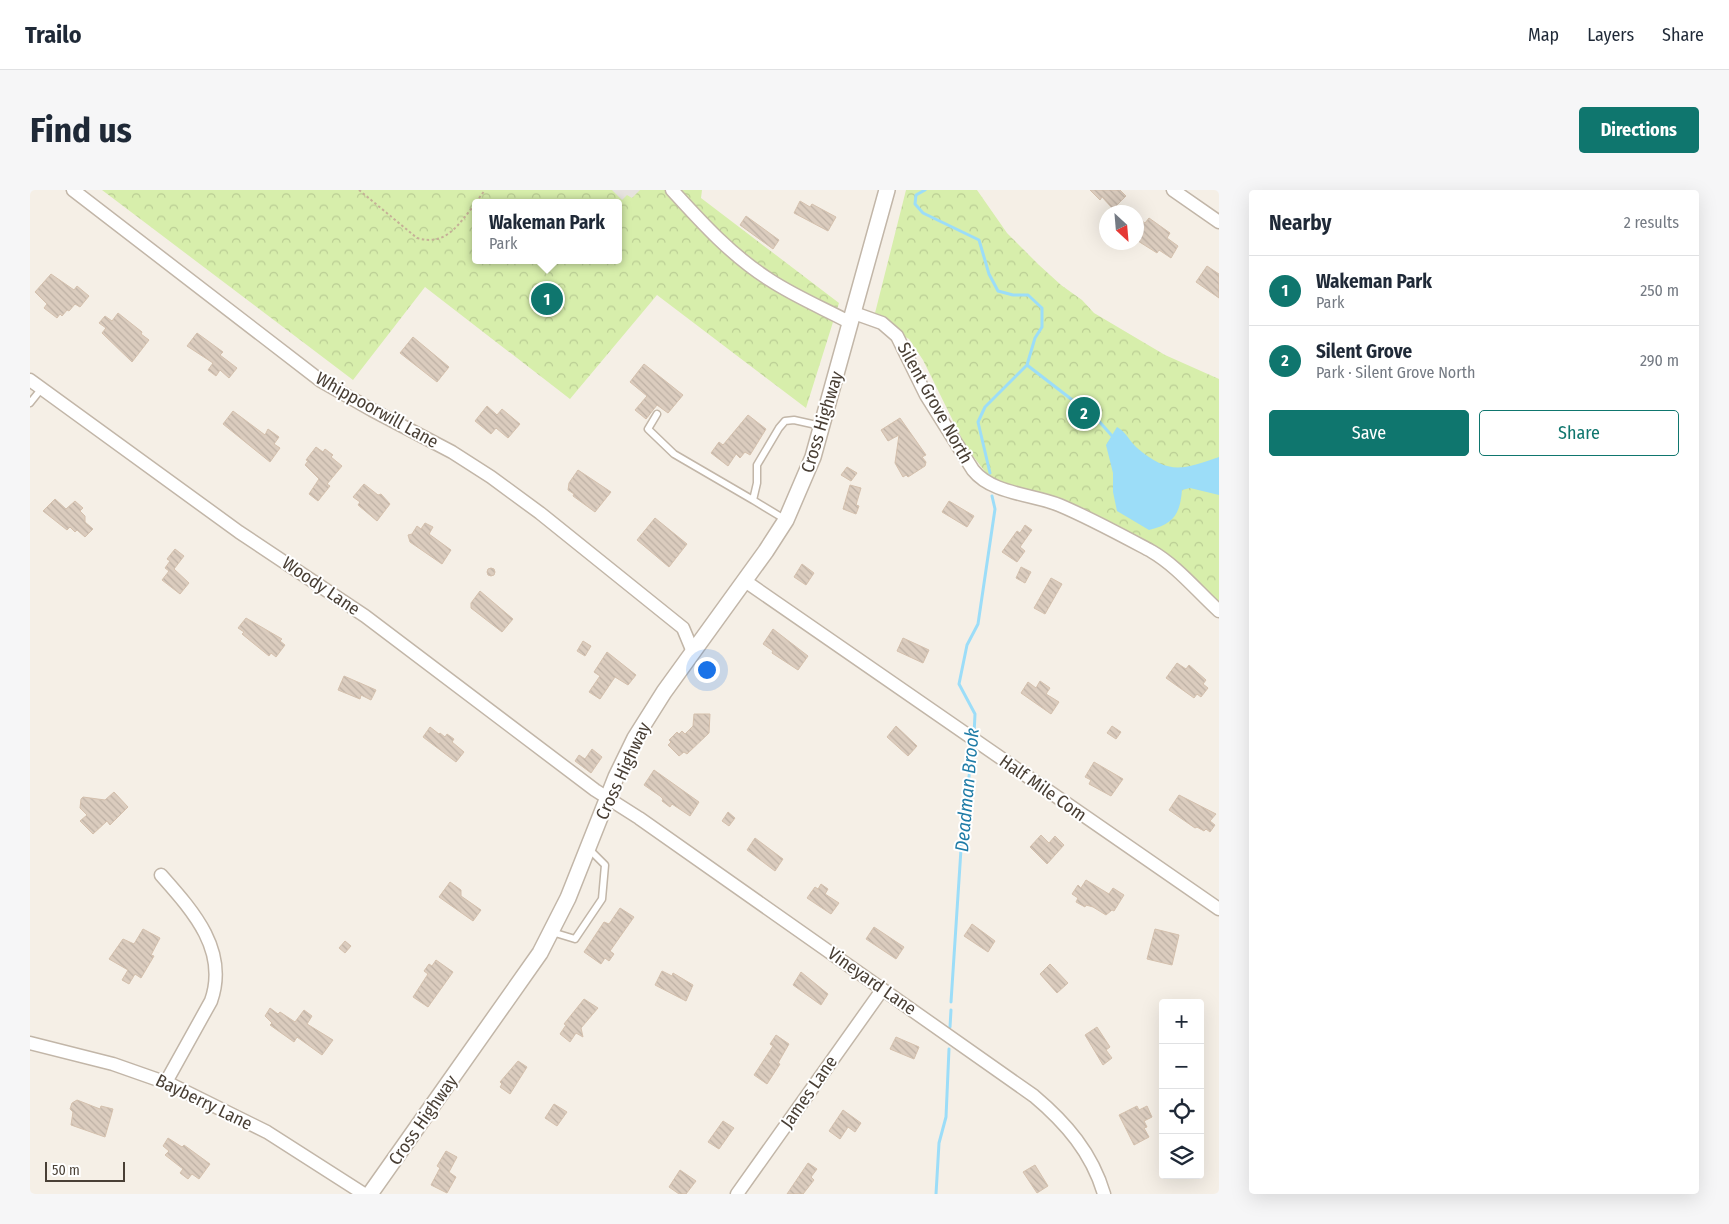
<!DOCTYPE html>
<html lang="en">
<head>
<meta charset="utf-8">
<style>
	:root { --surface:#fff; --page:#f6f6f7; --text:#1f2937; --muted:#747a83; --line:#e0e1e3; --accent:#0f766e }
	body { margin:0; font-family:"Fira Sans Condensed",sans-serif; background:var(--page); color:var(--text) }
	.controls { position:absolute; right:15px; bottom:15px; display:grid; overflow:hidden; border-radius:5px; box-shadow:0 5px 20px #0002 }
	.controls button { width:45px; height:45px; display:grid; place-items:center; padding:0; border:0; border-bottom:1px solid var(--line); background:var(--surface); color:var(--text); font:25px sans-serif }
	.compass { position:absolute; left:1069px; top:15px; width:45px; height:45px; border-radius:50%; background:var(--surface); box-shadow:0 5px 20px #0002; rotate:154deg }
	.scale { position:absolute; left:15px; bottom:12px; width:80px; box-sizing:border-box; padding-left:5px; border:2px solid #493f35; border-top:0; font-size:14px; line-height:18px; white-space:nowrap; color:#493f35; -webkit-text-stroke:4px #fff; paint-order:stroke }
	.you { position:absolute; left:676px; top:479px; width:18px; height:18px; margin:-12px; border:4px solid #fff; border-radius:50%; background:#1a73e8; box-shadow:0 0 0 8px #1a73e833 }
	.badge { display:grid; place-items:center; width:32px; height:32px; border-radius:50%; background:var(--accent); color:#fff; font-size:16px; font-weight:700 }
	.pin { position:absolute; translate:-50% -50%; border:2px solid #fff; box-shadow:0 1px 5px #0006 }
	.popup { position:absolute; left:442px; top:9px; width:150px; height:65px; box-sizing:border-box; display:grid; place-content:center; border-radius:5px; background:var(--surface); filter:drop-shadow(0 1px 4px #0005); font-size:16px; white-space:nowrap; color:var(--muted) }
	.popup b { font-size:19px; color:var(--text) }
	.popup::after { content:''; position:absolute; left:50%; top:100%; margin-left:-10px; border:10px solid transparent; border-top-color:var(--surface) }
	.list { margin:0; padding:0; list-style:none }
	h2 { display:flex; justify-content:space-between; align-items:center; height:65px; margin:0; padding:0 20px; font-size:21px }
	h2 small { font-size:16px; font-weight:400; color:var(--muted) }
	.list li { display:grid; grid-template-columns:32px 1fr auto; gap:15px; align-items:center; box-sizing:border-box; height:70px; padding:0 20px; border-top:1px solid var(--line) }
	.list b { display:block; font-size:19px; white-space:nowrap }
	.list p { margin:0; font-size:16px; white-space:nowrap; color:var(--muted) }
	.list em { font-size:16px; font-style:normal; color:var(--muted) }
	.actions { display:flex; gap:10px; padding:15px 20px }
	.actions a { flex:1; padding:11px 0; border:1px solid var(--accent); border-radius:5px; text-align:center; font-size:18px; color:var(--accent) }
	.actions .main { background:var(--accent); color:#fff }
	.icon { flex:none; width:28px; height:28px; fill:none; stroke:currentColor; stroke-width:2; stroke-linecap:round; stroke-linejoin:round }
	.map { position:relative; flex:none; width:1189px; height:1004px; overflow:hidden; border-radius:5px }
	header { display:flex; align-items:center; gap:30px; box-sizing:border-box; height:70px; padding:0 25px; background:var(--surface); border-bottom:1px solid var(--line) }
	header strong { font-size:24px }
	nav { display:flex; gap:28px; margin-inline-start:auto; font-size:18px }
	.intro { display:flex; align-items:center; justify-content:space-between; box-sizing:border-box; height:120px; padding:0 30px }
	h1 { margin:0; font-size:35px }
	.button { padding:12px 22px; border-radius:5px; background:var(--accent); color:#fff; font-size:18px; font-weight:700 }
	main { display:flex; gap:30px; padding:0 30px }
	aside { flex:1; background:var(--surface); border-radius:5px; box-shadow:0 5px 20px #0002 }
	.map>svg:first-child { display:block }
	.park { fill:url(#park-crowns); fill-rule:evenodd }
	.parking { fill:#e6e2df }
	.water { fill:#9cddf8 }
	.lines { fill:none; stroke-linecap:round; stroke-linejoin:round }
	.stream { stroke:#9cddf8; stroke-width:3 }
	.building { fill:url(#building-back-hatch); stroke:#d4c0ad }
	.service-casing { stroke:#c2b6a8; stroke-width:9 }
	.minor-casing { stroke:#c2b6a8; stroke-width:15 }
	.tertiary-casing { stroke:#c2b6a8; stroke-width:18 }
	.path { stroke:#c5b097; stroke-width:2; stroke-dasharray:2.5 2.5; stroke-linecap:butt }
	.service { stroke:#fff; stroke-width:6 }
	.minor { stroke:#fff; stroke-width:12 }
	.tertiary { stroke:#fff; stroke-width:15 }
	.labels { text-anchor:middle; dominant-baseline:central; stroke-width:4; stroke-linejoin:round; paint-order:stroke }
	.street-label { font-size:18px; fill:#493f35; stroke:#fff }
	.water-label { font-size:19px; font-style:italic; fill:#1f7ca7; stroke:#fff }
</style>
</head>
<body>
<header>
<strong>Trailo</strong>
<nav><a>Map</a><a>Layers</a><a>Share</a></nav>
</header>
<div class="intro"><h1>Find us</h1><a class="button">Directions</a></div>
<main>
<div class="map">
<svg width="1189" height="1004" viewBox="0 0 1189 1004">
	<defs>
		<pattern id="park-crowns" width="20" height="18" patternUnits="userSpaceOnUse" patternTransform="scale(1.25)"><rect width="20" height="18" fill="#d7eeab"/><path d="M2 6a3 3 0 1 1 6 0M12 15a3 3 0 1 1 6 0" fill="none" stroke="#bacd94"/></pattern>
		<pattern id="building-back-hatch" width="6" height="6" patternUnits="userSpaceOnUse" patternTransform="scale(1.25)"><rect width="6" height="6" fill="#dbccbe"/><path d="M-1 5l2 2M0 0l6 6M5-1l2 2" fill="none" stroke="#bdb0a4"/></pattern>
	</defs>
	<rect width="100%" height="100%" fill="#f5efe6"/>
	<path class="park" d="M72 0H672L671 8 809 113 776 218 627 105 540 209 395 97 323 190ZM446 13H588V70H446Z
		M876 0H947L977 43 1009 75 1031 95 1052 110 1064 123 1135 165 1189 189V416L1038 311 989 303 963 292 936 257 893 170 879 149 843 131Z"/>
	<path class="parking" d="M582 0H610L602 8 597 5 592 10Z"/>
	<path class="water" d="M1087 237C1096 242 1099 250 1106 257 1139 285 1151 280 1189 267V305L1160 298 1152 300C1150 324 1144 334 1119 340L1087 321 1083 302V283L1076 255Z"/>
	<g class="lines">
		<path class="stream" d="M895 0 886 5 885 14 893 23 949 50 959 84 968 101 983 105H998L1012 118V137L1005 148 997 175 955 217 948 232 960 283
			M997 175 1067 229 1083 247
			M944 545 945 524 929 494 937 455 948 434 965 319 962 306
			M921 812 932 644 943 554
			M920 837 921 820
			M906 1004 909 953 916 927 919 859"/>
	</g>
	<path class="building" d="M1060 0H1090L1096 6 1083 19 1072 7 1070 10Z
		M770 11 780 17 782 14 806 27 798 41 764 23Z
		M716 26 749 50 743 59 710 35Z
		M1119 28 1140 43 1137 48 1148 56 1141 68 1129 60 1127 63 1108 51 1110 46 1106 44V39L1112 31 1115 33Z
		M1177 76 1189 84V108L1166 92Z
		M21 84 44 100 47 96 59 106 50 117 45 114 39 121 37 120 32 126 30 124 27 128 14 118 17 114 5 102Z
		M88 123 112 142 111 144 119 150 102 172 72 143 76 138 69 133 75 126 82 131Z
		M167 143 193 162 190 165 207 178 199 188 190 180 186 186 178 180 183 173 157 156Z
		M383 147 419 177 407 192 370 163Z
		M614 174 653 205 638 223 627 215 616 229 605 220 617 206 600 192Z
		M457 216 467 225 472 219 490 234 478 248 466 238 461 244 445 231Z
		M203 221 235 245 238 239 249 247 244 254 250 258 240 272 193 234Z
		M718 225 736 239 720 265 715 262 710 268 706 264 698 276 681 263 689 252 693 255Z
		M870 228 896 265 892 267 896 272 895 276 878 287 876 285 873 287 865 273 869 245 858 251 851 240Z
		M286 257 293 262 295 259 303 265 301 267 312 276 297 294 300 296 288 311 279 304 289 289 275 275 278 271 276 270Z
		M817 277 827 283 821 291 811 285Z
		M548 280 581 302 565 322 543 306 544 304 538 300 539 293Z
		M334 294 348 305 351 304 360 314 347 331 328 315 330 312 323 307Z
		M820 295 831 298 826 315 829 316 826 324 813 319Z
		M25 309 36 319 45 311 53 318 50 321 55 326V332L63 339 55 347 47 340 45 342 40 337 37 340 13 321Z
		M919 311 944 326 937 337 912 322Z
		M625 328 657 354 639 377 607 350Z
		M395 333 403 337 399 344 421 360 412 374 380 352 378 345 382 344 387 336 391 339Z
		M995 335 1002 340 990 357 995 361 987 372 972 362 987 341 990 343Z
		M145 359 154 366 144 379 159 393 150 404 132 390 139 381 135 378 140 371 137 369Z
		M772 374 784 383 776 395 764 387Z
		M991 377 1001 382 995 393 986 388Z
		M457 382a4 4 0 1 1 8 0a4 4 0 1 1-8 0Z
		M1021 388 1032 394 1015 424 1004 418Z
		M450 401 483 429 472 442 441 418V413Z
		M216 428 252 449 250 451 255 455 246 467 241 463 239 466 212 444 214 442 208 438Z
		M743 439 778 466 768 480 742 463 743 461 733 454Z
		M873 448 899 460 893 473 867 461Z
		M553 451 561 456 555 466 547 461Z
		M577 462 606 485 598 495 585 487 570 509 559 502 570 486 564 482Z
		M1147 473 1156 479 1159 475 1176 490 1173 494 1178 498 1171 507 1167 504 1164 508 1136 488Z
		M314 486 346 500 341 510 331 505 330 509 308 500Z
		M1010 491 1020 498 1016 504 1029 512 1021 524 991 503 998 492 1006 498Z
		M664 524H680L679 543 657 564 654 562 649 566 638 555 641 552 639 550 647 542 649 544 652 541 655 544 663 536Z
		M866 536 887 556 878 566 857 547Z
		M1082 536 1091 542 1086 549 1077 543Z
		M400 537 409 544 410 543 415 547 417 544 424 549 422 552 434 562 426 572 393 547Z
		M562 559 572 567 561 583 545 571 549 565 555 569Z
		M1064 572 1093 589 1081 606 1059 594 1061 590 1055 587Z
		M624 580 669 612 660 626 642 614 640 617 632 611 633 609 630 606 614 595Z
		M84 602 98 617 80 635 77 631 63 644 50 631 57 625 50 618 51 609 53 607 75 610Z
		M1149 605 1186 624 1180 631 1185 635 1180 642 1176 639 1174 641 1167 637 1165 638 1139 620Z
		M698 622 705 628 699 636 692 631Z
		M1011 645 1019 653 1025 646 1034 655 1017 674 1000 657Z
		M725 648 753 669 745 681 717 660Z
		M1056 690 1079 704 1083 698 1094 705 1084 721 1082 720 1076 725 1063 717 1056 715 1055 717 1046 712 1048 708 1042 704 1048 695 1051 698Z
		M420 692 431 700V706L451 720 443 731 409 707Z
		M791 694 798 699 795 704 809 713 801 724 777 708 785 697 788 699Z
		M590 718 604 727 580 761 584 764 579 771 575 768 571 774 554 762 574 732 579 734Z
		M942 734 965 751 958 762 934 746Z
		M844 737 874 757 866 769 836 749Z
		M113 739 130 748 121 765 124 766 111 788 105 784 99 794 92 790 98 780 79 769 93 749 104 754Z
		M1125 739 1149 745 1142 775 1117 769Z
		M315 751 321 756 315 763 309 758Z
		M406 770 423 782 398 817 383 807 398 784 394 781 399 774 402 776Z
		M1020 774 1038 793 1027 803 1010 784Z
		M632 781 642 786 643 783 663 795 656 811 625 795Z
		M771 782 798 804 791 815 763 795Z
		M554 809 568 818 551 838 553 847 546 843 540 852 530 844 536 835 534 834Z
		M240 818 248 824 250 822 265 832 274 820 282 826 277 834 303 850 292 865 267 847 264 852 240 835 242 833 235 826Z
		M1067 837 1080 857 1076 860 1082 868 1073 875 1055 845Z
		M746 845 759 854 748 873 750 874 737 894 724 885 743 856 740 854Z
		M866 847 889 857 884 869 860 859Z
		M488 871 497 877 480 904 470 897 472 894 470 892Z
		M47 910 70 919 71 916 83 919 75 947 41 935 43 922 40 919 42 913Z
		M524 914 537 922 527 936 515 928Z
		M1107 916 1109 920 1117 916 1122 927 1114 931 1117 937 1114 938 1119 947 1104 955 1089 925Z
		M813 920 831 933 825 942 818 937 810 949 799 941Z
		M693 931 704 938 689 959 678 952Z
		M138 948 152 957 154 955 180 974 169 989 162 984 158 989 150 983 153 979 135 965 139 961 133 956Z
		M416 961 427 967 419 982 426 987 417 1003 401 995 410 978 407 976Z
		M778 973 787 979 781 987 784 990 773 1004H757Z
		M1005 975 1018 996 1007 1003 993 982Z
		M650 980 666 991 656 1004H649L639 997Z"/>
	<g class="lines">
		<g class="service-casing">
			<path id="service" d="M0 213 12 198
				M627 224 618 239 644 264 723 310
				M756 330 723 310 727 293V275L749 238 755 231 764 230 791 236
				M522 742 545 749 572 709 575 675 559 659"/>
		</g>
		<g class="minor-casing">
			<path id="minor" d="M43 0 291 191 342 220 422 262 461 287 510 323 653 438 663 462
				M642 0C672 33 702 66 740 90 766 107 795 119 821 133
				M1143 0 1189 32
				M824 123 852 133 867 146 896 205 943 280C962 304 1002 304 1029 315 1060 328 1091 345 1121 361 1147 376 1167 401 1189 421
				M0 190 209 342 335 426 565 600 609 628 1004 906C1036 933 1062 963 1074 1004
				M715 391 1189 719
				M131 685C162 720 199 760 181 811L136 892
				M0 853 83 874 140 894 237 942 334 1004
				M707 1004 852 800"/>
		</g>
		<g class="tertiary-casing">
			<path id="tertiary" d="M340 1004 510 763 538 708 586 587 605 548 634 502 736 361 756 330 783 267 857 0"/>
		</g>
		<path class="path" d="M329 0 387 48C417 57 429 33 446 13
			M446 12 455 0"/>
		<use href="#service" class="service"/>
		<use href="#minor" class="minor"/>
		<use href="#tertiary" class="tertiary"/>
	</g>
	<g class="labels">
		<g class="street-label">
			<text transform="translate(905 213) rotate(61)">Silent Grove North</text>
			<text transform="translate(347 220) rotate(29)">Whippoorwill Lane</text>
			<text transform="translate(792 232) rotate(-73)">Cross Highway</text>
			<text transform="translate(291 396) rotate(34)">Woody Lane</text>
			<text transform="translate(593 581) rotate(-65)">Cross Highway</text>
			<text transform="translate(1013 598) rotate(35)">Half Mile Com</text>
			<text transform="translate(842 791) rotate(35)">Vineyard Lane</text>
			<text transform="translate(779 902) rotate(-55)">James Lane</text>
			<text transform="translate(174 912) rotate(26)">Bayberry Lane</text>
			<text transform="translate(393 930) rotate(-55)">Cross Highway</text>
		</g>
		<g class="water-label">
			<text transform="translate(937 600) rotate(-85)">Deadman Brook</text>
		</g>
	</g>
</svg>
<div class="controls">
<button>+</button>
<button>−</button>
<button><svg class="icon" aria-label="locate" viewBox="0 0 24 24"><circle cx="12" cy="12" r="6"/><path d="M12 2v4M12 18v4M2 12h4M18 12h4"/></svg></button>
<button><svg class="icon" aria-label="layers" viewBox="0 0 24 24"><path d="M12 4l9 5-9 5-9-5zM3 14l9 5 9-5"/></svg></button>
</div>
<svg class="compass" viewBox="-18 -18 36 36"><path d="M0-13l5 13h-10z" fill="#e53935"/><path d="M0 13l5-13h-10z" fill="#747a83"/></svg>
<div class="scale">50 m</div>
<div class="you"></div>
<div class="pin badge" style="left:517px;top:109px">1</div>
<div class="popup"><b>Wakeman Park</b>Park</div>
<div class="pin badge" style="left:1054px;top:223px">2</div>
</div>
<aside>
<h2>Nearby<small>2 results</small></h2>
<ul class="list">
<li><span class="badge">1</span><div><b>Wakeman Park</b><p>Park</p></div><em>250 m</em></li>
<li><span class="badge">2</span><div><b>Silent Grove</b><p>Park · Silent Grove North</p></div><em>290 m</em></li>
</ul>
<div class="actions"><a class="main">Save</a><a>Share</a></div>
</aside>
</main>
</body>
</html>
